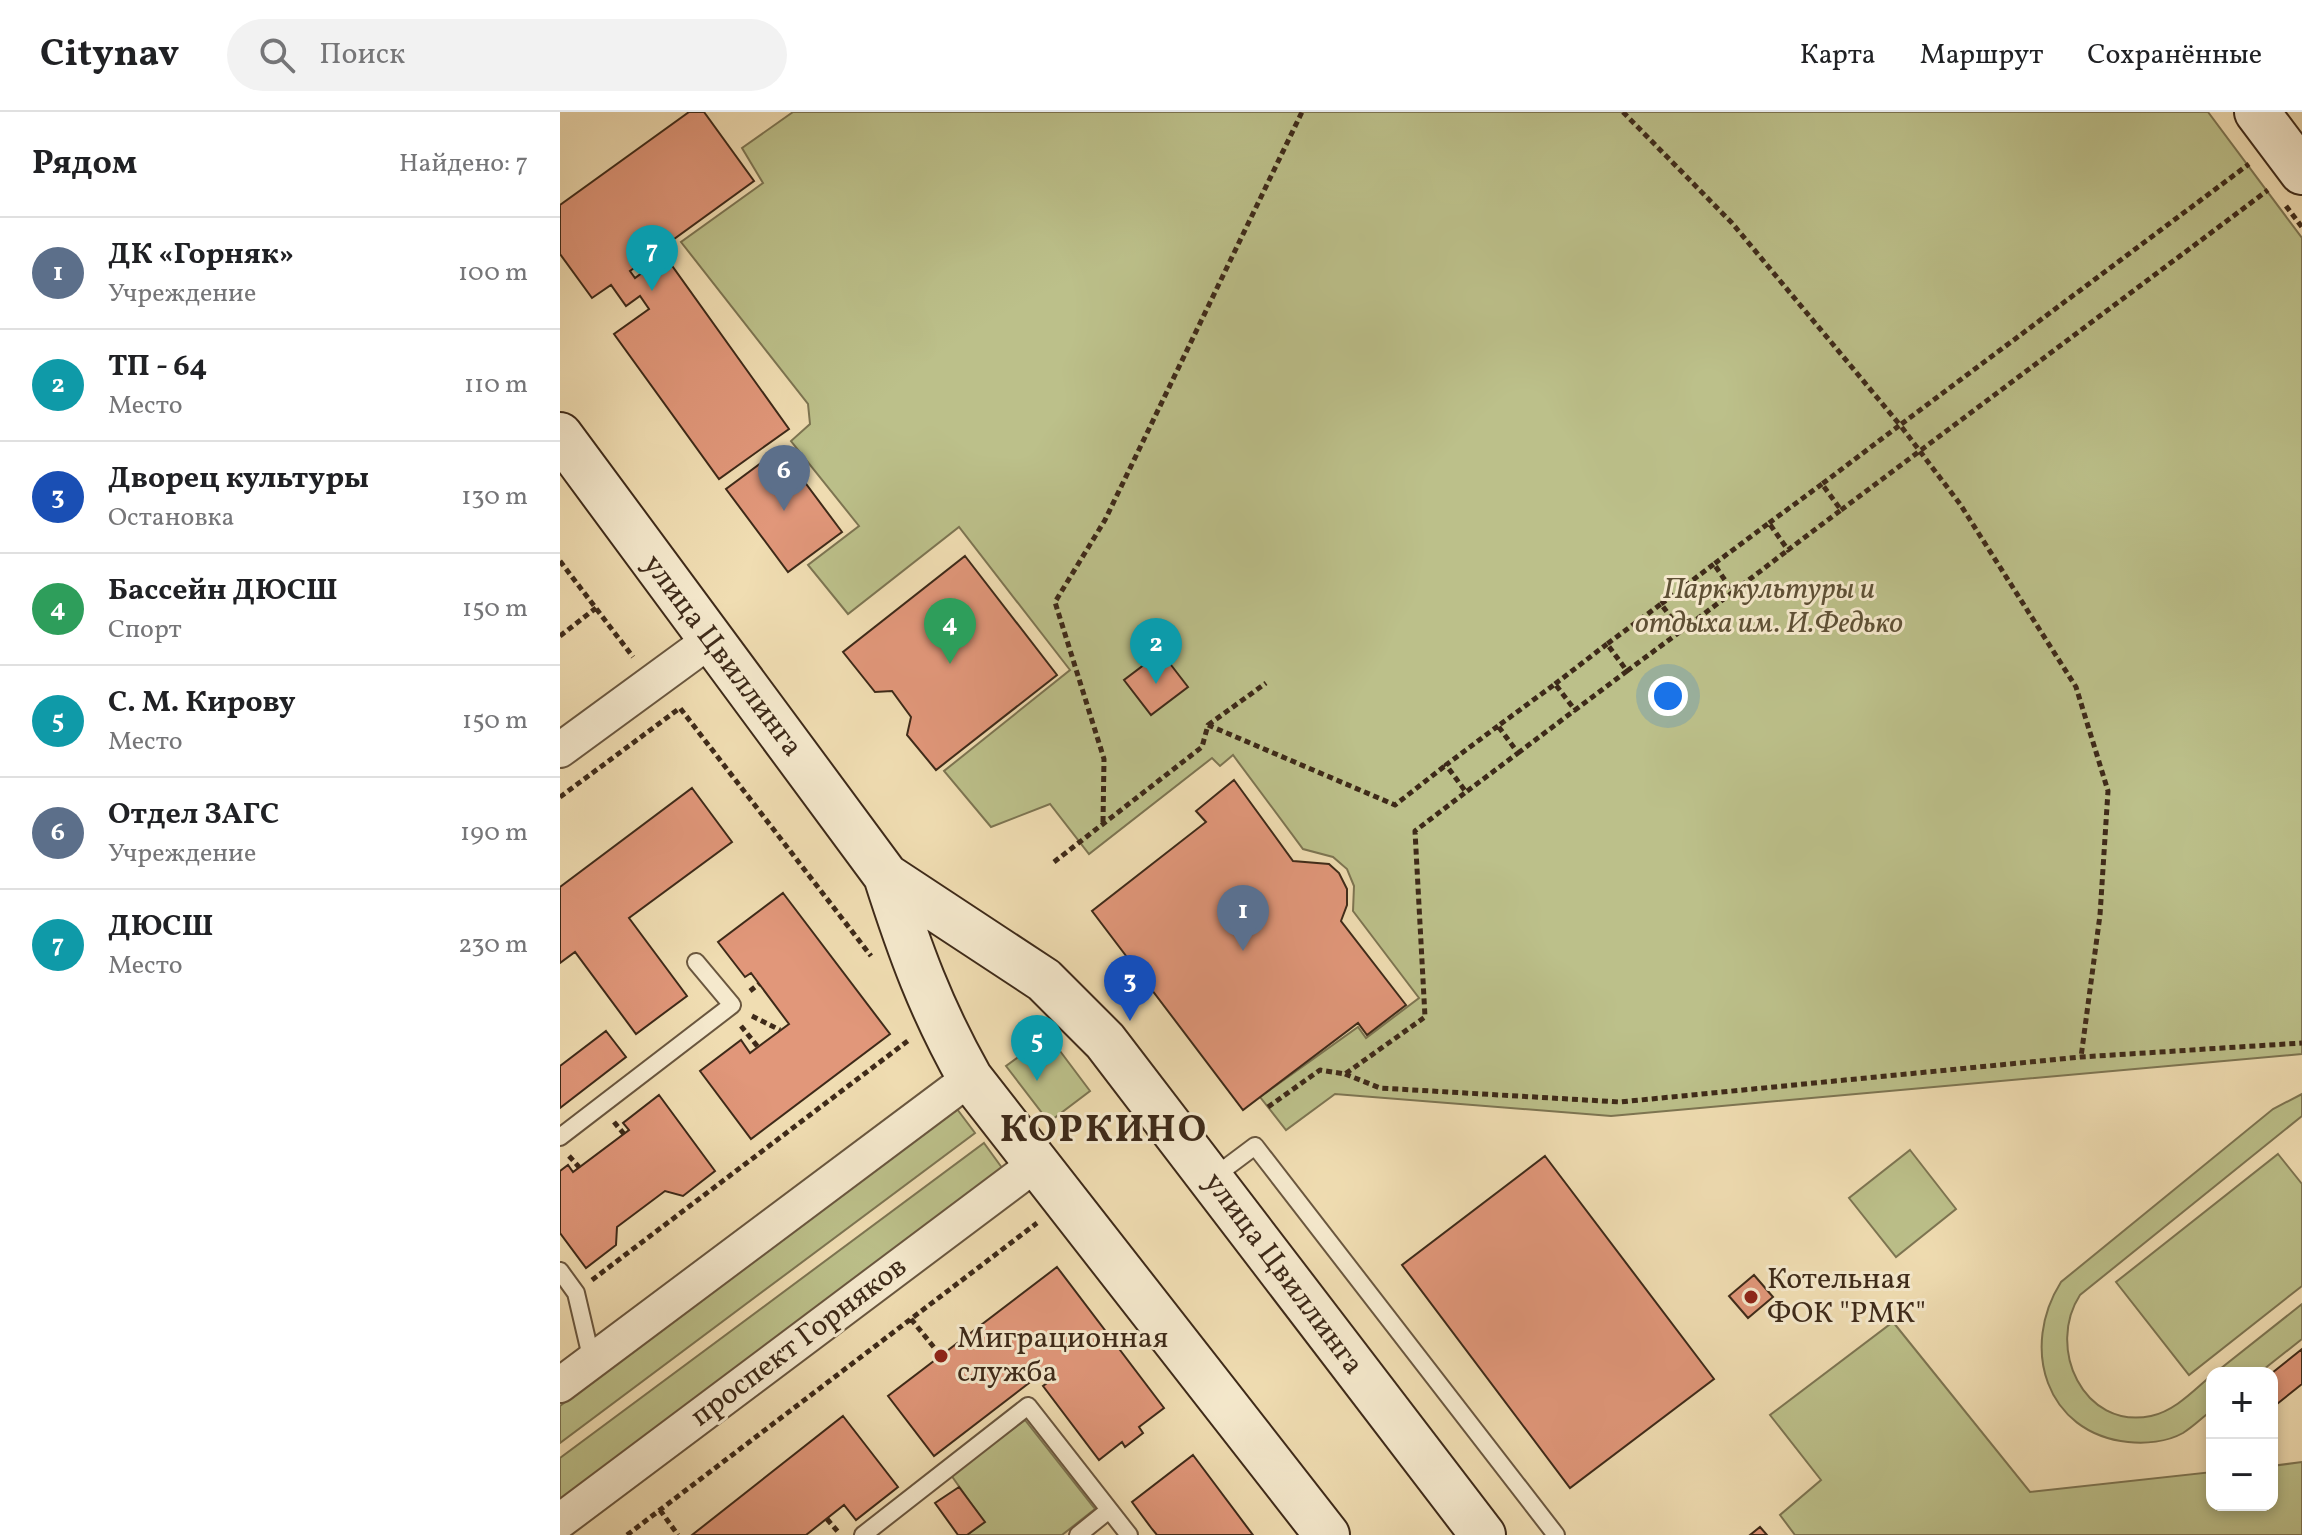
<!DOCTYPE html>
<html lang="ru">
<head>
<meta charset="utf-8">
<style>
	:root { --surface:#fff; --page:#f2f2f2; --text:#202124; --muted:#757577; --line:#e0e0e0; --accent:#2563eb }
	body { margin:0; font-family:Vollkorn,serif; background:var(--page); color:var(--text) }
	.controls { position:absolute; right:24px; bottom:24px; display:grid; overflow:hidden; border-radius:16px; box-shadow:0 4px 12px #0003 }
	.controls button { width:72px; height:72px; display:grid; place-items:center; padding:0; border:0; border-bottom:2px solid var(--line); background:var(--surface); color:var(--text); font:40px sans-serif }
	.you { position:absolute; left:1108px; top:584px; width:28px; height:28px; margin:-20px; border:6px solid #fff; border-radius:50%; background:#1a73e8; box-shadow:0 0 0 12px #1a73e833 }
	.badge { display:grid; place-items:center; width:52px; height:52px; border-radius:50%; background:var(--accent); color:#fff; font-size:26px; font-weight:700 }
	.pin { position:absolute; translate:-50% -66px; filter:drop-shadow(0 2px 4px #0008) }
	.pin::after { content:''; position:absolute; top:42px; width:28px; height:24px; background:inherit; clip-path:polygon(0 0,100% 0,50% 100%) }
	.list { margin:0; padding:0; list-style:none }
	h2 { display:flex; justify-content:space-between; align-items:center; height:104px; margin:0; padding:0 32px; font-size:34px }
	h2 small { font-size:26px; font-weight:400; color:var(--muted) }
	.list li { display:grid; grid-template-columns:52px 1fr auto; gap:24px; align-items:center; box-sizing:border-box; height:112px; padding:0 32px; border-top:2px solid var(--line) }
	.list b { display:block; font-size:30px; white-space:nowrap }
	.list p { margin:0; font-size:26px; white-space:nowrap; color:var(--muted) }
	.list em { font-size:26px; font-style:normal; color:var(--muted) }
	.icon { flex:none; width:44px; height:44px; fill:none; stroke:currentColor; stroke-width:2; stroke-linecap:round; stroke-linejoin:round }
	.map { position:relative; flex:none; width:1742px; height:1423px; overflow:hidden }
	header { display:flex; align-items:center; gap:48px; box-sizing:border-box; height:112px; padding:0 40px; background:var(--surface); border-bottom:2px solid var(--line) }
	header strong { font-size:38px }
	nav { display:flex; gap:44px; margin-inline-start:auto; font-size:28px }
	.search { width:560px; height:72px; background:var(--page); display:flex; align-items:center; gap:20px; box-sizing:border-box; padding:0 28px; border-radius:44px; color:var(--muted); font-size:30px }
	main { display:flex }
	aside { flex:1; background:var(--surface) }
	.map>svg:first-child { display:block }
	.green { fill:#bcc08a; stroke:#7d7552; stroke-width:2 }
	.building { fill:#e1977a; stroke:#3e2a19; stroke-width:2 }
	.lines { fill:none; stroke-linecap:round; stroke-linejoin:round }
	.lane-casing { stroke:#6a573f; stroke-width:20 }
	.street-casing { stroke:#6a573f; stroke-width:38 }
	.secondary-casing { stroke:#3e2a19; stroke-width:48 }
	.path { stroke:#3e2a19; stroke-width:5; stroke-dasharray:6 4; stroke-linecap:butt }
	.lane { stroke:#f5e9cd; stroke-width:16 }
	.street { stroke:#f5e9cd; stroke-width:34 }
	.secondary { stroke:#f5e9cd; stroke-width:44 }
	.poi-dot { fill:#8f2418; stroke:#f5e9cd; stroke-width:3 }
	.labels { text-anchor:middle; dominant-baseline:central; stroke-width:6; stroke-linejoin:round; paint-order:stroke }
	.park-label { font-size:30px; font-style:italic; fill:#5e5035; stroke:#f5e9cd }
	.street-label { font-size:30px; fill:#3e2a19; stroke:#f5e9cd }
	.poi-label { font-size:30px; fill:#3e2a19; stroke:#f5e9cd; text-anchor:start }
	.district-label { font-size:38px; font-weight:bold; letter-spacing:2px; fill:#3e2a19; stroke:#f5e9cd }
</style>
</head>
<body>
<header>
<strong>Citynav</strong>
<div class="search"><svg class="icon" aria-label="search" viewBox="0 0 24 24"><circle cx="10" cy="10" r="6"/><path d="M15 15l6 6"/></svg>Поиск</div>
<nav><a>Карта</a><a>Маршрут</a><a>Сохранённые</a></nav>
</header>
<main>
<aside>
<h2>Рядом<small>Найдено: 7</small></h2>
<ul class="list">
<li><span class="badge" style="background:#5c6f8a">1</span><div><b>ДК «Горняк»</b><p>Учреждение</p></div><em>100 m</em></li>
<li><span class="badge" style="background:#0f9aa8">2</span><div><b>ТП - 64</b><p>Место</p></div><em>110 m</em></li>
<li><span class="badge" style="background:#1a4fb4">3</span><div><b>Дворец культуры</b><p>Остановка</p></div><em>130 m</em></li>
<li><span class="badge" style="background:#2e9e5b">4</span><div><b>Бассейн ДЮСШ</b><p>Спорт</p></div><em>150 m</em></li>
<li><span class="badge" style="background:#0f9aa8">5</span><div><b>С. М. Кирову</b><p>Место</p></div><em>150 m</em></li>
<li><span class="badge" style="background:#5c6f8a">6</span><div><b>Отдел ЗАГС</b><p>Учреждение</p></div><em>190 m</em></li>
<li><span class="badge" style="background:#0f9aa8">7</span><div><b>ДЮСШ</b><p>Место</p></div><em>230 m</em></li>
</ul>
</aside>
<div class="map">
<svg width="1742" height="1423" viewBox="0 0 1742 1423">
	<rect width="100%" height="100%" fill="#f0ddb2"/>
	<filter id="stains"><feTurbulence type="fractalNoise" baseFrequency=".0025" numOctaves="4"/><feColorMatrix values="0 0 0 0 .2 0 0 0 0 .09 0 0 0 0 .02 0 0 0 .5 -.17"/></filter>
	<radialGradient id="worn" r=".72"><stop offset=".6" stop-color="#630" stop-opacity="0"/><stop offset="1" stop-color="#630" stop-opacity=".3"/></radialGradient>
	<path class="green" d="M233 0H1648L1742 126V942L1051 1004 775 982 726 1018 700 985 798 915 806 926 859 886 793 799 794 774 787 757 773 745 743 737 673 643 660 654 652 646 529 742 490 692 431 715 384 659 510 558 399 415 288 502 248 453 299 414 231 329 250 312 248 292 121 130 203 71 182 36Z
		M488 923 530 979 489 1010 446 954Z
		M1742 982V1004L1520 1183C1486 1235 1523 1318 1591 1304 1615 1299 1634 1278 1652 1263V1298C1643 1305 1633 1315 1623 1321 1607 1330 1585 1332 1568 1330 1485 1321 1460 1235 1501 1170L1713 997Z
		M397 997 415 1021 0 1331V1294Z
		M424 1031 445 1060 0 1390V1346Z
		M1350 1038 1396 1097 1336 1145 1289 1086Z
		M1718 1042 1742 1072V1174L1629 1263 1556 1170Z
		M1742 1192V1227L1699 1261H1655Z
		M1333 1210 1470 1380 1652 1360V1393H1712V1354L1742 1350V1423H1235L1220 1403 1261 1368 1210 1303Z
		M465 1308 535 1397 502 1423H407L424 1410 391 1363Z"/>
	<path class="building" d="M129 0H144L194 69 70 159 75 166 105 144 229 317 159 367 54 222 89 197 80 184 66 194 51 173 32 186 0 142V93Z
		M220 337 282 420 228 460 166 377Z
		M405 444 497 563 376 658 347 623 351 605 332 579 315 580 283 540Z
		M601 540 628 575 591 603 564 568Z
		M674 668 733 749 769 752 779 761 787 777V793L781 809 846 893 807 923 798 911 683 998 532 799 646 710 636 699Z
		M132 676 172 730 69 806 127 884 76 922 15 840 0 851V775Z
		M223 781 330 922 191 1027 140 959 181 928 190 941 229 912 191 861 185 865 158 830Z
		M46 919 66 945 0 996V954Z
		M99 983 155 1059 123 1084 105 1079 57 1115 56 1133 26 1156 0 1121V1059L8 1053 13 1060 69 1018 63 1011Z
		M985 1044 1154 1267 1010 1376 842 1153Z
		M497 1155 604 1296 579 1315 583 1321 565 1335 562 1330 539 1348 483 1274 487 1271 476 1257 465 1265 469 1271 374 1344 328 1284Z
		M1194 1163 1213 1185 1188 1206 1169 1184Z
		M1742 1237V1272L1712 1296V1261Z
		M283 1304 338 1375 296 1408 284 1393 246 1423H132Z
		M633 1343 693 1423H597L592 1417 572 1390Z
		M399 1375 425 1410 407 1423H398L375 1391Z
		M1200 1415 1207 1423H1190Z"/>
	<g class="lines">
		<g class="lane-casing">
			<path id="lane" d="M0 1025 172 893 136 850
				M651 1067 695 1034 996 1423
				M0 1159 16 1181 32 1249
				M303 1423 468 1294 569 1423
				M518 1423 549 1398"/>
		</g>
		<g class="street-casing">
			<path id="street" d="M0 638 149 529
				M0 1273 410 966
				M0 1409 477 1051"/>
		</g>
		<g class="secondary-casing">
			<path id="secondary" d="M1697 0 1742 60
				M0 323 326 764 484 868 545 929 923 1423
				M326 764C350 839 371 897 410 966L767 1423"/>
		</g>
		<path class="path" d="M1063 0 1172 111 1340 313 1689 52
			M1726 94 1742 115
			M1281 398 1708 78
			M1209 411 1262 372
			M0 449 73 545
			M1173 480 1228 438
			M1101 492 1154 452
			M0 524 36 496
			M1067 559 1121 519
			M995 572 1047 532
			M648 613 706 571
			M938 614 886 653 906 680 958 641 938 614 995 572 1015 598 1067 559 1047 532 1101 492 1121 519 1173 480 1154 452 1209 411 1228 438 1281 398 1262 372 1340 313 1400 392 1516 575 1548 679 1540 803 1521 945
			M958 641 1015 598
			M0 685 120 596 311 844
			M543 710 544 647 495 490 545 408 742 0
			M494 750 642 635 648 613 835 693 886 653
			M190 879 199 872
			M192 904 220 918
			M181 914 198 935
			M785 962 820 976 1060 990 1521 945 1742 931
			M708 995 760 958 785 962 865 905 855 719 906 680
			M54 1010 64 1022
			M9 1044 19 1055
			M32 1168 349 928
			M351 1207 381 1244
			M100 1398 118 1423
			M267 1407 279 1421
			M67 1423 477 1111"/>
		<use href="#lane" class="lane"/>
		<use href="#street" class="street"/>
		<use href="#secondary" class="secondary"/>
	</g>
	<g class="poi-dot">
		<circle cx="1191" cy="1185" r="8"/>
		<circle cx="381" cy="1244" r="8"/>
	</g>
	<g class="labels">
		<g class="park-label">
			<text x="1209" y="478">Парк культуры и<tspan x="1209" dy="34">отдыха им. И.Федько</tspan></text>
		</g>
		<g class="street-label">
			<text transform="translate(162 544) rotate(53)">улица Цвиллинга</text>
			<text transform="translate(723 1162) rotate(53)">улица Цвиллинга</text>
			<text transform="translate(239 1230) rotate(-37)">проспект Горняков</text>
		</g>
		<g class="poi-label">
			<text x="1207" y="1168">Котельная<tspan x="1207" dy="34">ФОК "РМК"</tspan></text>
			<text x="397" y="1227">Миграционная<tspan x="397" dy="34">служба</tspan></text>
		</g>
		<g class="district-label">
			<text x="544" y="1019">КОРКИНО</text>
		</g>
	</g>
	<rect width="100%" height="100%" filter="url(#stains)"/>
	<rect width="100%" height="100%" fill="url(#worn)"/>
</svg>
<div class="controls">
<button>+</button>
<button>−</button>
</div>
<div class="you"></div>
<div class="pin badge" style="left:683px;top:839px;background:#5c6f8a">1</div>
<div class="pin badge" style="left:596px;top:572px;background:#0f9aa8">2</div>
<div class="pin badge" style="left:570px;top:909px;background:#1a4fb4">3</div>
<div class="pin badge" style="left:390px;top:552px;background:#2e9e5b">4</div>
<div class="pin badge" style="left:477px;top:969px;background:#0f9aa8">5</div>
<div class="pin badge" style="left:224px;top:399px;background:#5c6f8a">6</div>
<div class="pin badge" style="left:92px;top:179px;background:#0f9aa8">7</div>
</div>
</main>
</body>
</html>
